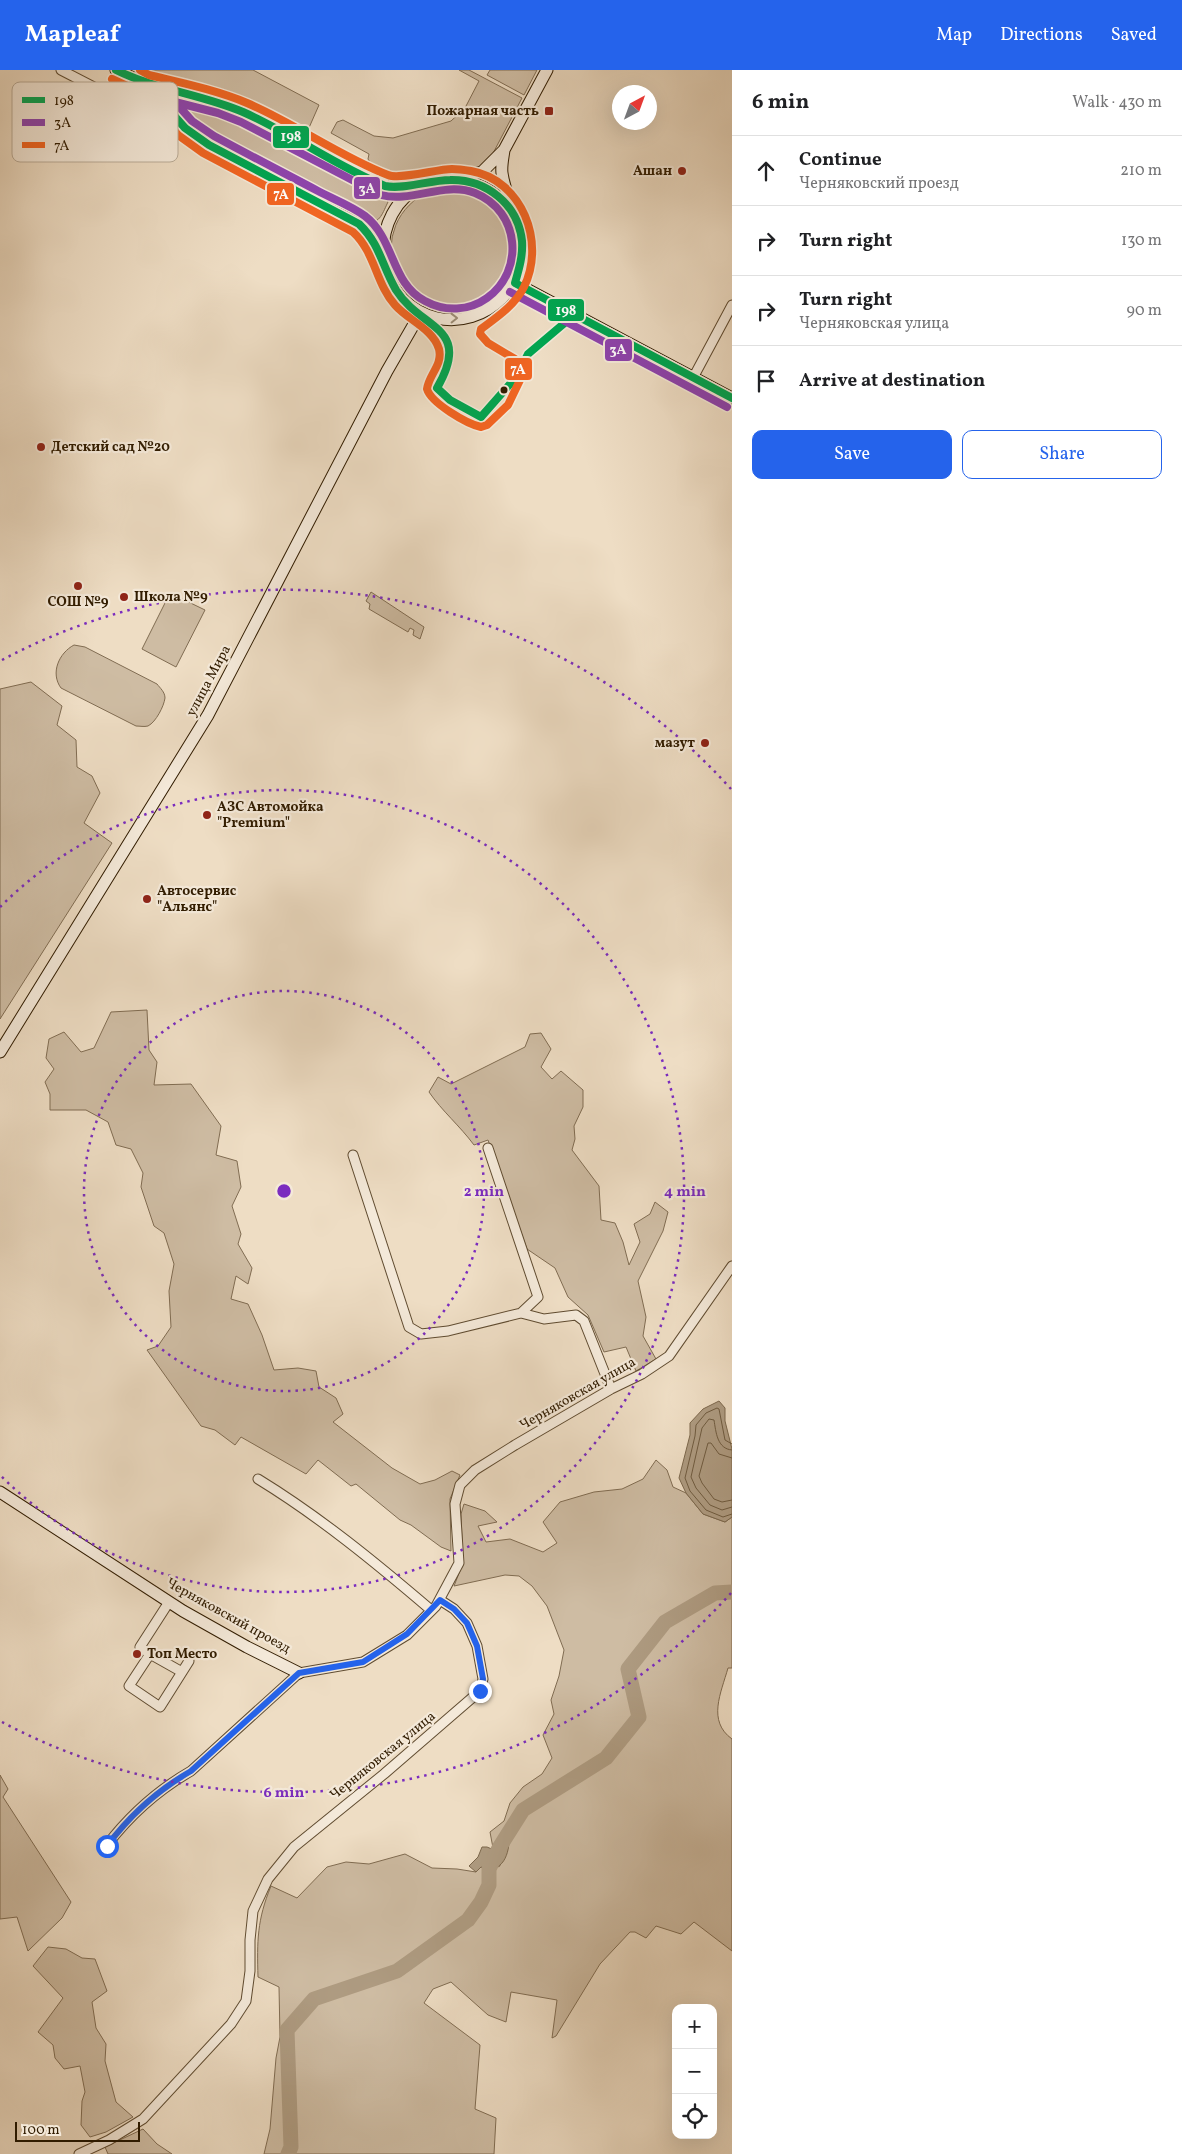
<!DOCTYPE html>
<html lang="en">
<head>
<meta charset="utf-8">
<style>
	:root { --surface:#fff; --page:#f6f6f6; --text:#202124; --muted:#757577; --line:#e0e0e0; --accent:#2563eb }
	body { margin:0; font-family:Vollkorn,serif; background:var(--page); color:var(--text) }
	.controls { position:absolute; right:15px; bottom:15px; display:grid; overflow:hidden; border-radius:10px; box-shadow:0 5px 20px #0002 }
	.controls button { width:45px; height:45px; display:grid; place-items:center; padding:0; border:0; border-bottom:1px solid var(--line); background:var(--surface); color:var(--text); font:25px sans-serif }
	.compass { position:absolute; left:612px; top:15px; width:45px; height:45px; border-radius:50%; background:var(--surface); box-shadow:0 5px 20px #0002; rotate:41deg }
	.scale { position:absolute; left:15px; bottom:12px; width:125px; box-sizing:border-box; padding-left:5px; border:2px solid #311c00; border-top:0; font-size:14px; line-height:18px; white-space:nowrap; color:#311c00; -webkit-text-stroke:4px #f4e9d9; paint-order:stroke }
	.stop { position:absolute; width:15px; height:15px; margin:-11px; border:4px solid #2563eb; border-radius:50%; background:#fff }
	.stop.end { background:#2563eb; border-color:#fff; box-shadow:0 1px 5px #0008 }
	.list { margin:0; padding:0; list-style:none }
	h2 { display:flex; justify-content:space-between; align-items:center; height:65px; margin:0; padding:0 20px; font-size:21px }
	h2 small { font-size:16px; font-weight:400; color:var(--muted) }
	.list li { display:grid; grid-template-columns:32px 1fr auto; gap:15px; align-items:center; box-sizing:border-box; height:70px; padding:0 20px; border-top:1px solid var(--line) }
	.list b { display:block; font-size:19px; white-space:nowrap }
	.list p { margin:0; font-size:16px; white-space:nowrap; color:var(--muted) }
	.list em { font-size:16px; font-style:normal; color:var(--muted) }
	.actions { display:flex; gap:10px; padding:15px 20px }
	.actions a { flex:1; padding:11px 0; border:1px solid var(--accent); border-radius:10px; text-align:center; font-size:18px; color:var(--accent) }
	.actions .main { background:var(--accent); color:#fff }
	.icon { flex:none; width:28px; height:28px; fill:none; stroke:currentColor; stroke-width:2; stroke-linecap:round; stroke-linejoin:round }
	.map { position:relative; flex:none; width:732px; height:2084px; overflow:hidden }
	header { display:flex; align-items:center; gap:30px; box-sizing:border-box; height:70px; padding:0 25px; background:var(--accent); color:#fff }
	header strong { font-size:24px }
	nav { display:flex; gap:28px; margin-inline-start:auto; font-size:18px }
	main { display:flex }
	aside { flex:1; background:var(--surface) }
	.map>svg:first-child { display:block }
	.green { fill:#cebca3; stroke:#806c52 }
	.water { fill:#ae9b81; stroke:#7c684d }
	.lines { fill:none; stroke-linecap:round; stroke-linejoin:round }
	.shore { stroke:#705c40; stroke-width:1 }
	.river { stroke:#ae9b81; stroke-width:15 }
	.street-casing { stroke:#604c31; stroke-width:11 }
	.secondary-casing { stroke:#311c00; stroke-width:13 }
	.street { stroke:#f4e9d9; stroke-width:9 }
	.secondary { stroke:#f4e9d9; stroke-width:11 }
	.bus-1-casing { stroke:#f4e9d9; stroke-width:11 }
	.bus-2-casing { stroke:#f4e9d9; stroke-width:11 }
	.bus-3-casing { stroke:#f4e9d9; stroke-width:11 }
	.bus-1 { stroke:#00a651; stroke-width:8 }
	.bus-2 { stroke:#8e44ad; stroke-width:8 }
	.bus-3 { stroke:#f26522; stroke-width:8 }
	.oneway { stroke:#9c8d77 }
	.route { stroke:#2563eb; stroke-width:6 }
	.ring { fill:none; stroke:#7b2cbf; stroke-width:2.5; stroke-dasharray:2.5 5 }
	.poi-dot { fill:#8f2418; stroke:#f4e9d9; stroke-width:2 }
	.bus-dot { fill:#311c00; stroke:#f4e9d9; stroke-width:2 }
	.labels { text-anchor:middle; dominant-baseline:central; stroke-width:4.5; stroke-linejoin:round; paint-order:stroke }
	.poi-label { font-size:14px; font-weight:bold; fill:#311c00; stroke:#f4e9d9; text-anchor:start }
	.street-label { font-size:14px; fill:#311c00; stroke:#f4e9d9 }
	.key { fill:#f4e9d9; stroke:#baac98; stroke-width:1 }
	.key-label { font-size:14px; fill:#311c00 }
	.centre { fill:#7b2cbf; stroke:#f4e9d9; stroke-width:2.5 }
	.ring-label { font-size:15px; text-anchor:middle; font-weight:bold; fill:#7b2cbf; stroke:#f4e9d9; stroke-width:4.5; stroke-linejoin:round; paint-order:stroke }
	.line-badge { stroke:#f4e9d9; stroke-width:2 }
	.badge-label { font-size:14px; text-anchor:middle; font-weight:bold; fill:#fff }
</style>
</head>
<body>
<header>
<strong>Mapleaf</strong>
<nav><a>Map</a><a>Directions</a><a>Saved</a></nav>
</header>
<main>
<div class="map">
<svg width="732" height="2084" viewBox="0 0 732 2084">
	<rect width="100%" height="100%" fill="#eeddc4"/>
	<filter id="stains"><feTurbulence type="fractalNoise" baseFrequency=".004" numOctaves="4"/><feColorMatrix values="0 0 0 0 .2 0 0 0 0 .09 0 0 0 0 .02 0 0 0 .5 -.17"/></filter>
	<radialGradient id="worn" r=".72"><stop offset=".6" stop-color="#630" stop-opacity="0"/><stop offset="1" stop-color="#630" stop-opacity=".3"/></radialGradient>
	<path class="green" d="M135 0H253L319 35 308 60 293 61 239 33 156 11Z
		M459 0H469L522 28 490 89 479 100 449 99 402 113 377 105 368 89 369 84 331 63 337 52 343 50 374 66 393 68 451 51 465 38 479 11Z
		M490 0H537L524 25 487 5Z
		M163 24 223 40 383 123 388 132C383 142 380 154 368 152L196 61 165 29Z
		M391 179a62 62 0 1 1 124 0a62 62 0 1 1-124 0Z
		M371 522 424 557 420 569 413 565 414 560 410 558 408 562 369 539 370 534 366 531Z
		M170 523 205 540 176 597 142 579Z
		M74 575 85 577 157 614C160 618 165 622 165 628 164 636 156 652 148 656 144 657 140 656 136 656L61 618C50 603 59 583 74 575Z
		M31 612 62 636 57 655 76 670 77 697 92 706 100 723 84 753 112 773 0 949V619Z
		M147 940 149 980 157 992 154 1015 191 1014 221 1056 216 1085 237 1091 241 1117 232 1136 241 1164 238 1174 252 1198 248 1214 236 1206 231 1229 248 1234 262 1265 274 1300 298 1298 316 1301 319 1317 336 1328 343 1344 333 1352 392 1398 420 1414 435 1410 452 1401 460 1405 450 1429 451 1481 441 1477 411 1455 400 1450 356 1414 351 1416 318 1390 306 1404 241 1367 235 1375 215 1360 201 1356 147 1280 158 1276 171 1257 169 1221 174 1194 164 1163 154 1156 141 1117 143 1103 131 1079 116 1075 108 1052 86 1040H50V1024L45 1012 54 999 46 988 49 969 64 962 81 982 94 978 111 942Z
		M541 963 551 979 541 997 552 1009 561 1001 583 1020V1037L574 1056 575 1069 572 1080 599 1116 601 1150 615 1153 623 1172 629 1195 640 1172 634 1154 650 1144 655 1132 668 1142 663 1161 638 1211 646 1247 643 1266 656 1289 636 1301 626 1277 604 1282 588 1245 568 1227 555 1198 527 1179 488 1070 474 1075C460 1056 442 1041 429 1022L438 1007 451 1014 525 977 530 964Z
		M656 1390 667 1400 673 1417 686 1423 703 1444 725 1452 732 1447V1598H728C721 1623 707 1651 732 1669V1881L694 1852 681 1864 656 1856 646 1868 635 1862H630L600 1894 556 1966 552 1968 557 1930 511 1922 506 1952 488 1945 451 1912 433 1919 424 1933 480 1975 475 2039 496 2048 494 2084H264L270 2059 276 1988 280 1967 279 1917 258 1907C257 1871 257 1850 271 1816L297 1828 327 1797 346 1792 369 1794 405 1784 432 1798 457 1799 476 1802 481 1797 493 1799 500 1796 499 1782 493 1778 490 1762 504 1751 510 1733 523 1717 542 1704 552 1688 543 1665 554 1644 551 1630 559 1606 564 1580 547 1536 532 1516 519 1506 505 1505 454 1516 463 1493 461 1444 464 1434 485 1441 497 1452 478 1456 486 1472 510 1469 543 1482 557 1473 543 1452 560 1432 594 1422 622 1419 643 1409Z
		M0 1705 8 1719 3 1727 71 1832 62 1848 28 1881 17 1847 0 1849Z
		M48 1877 66 1879 82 1888 95 1889 107 1921 92 1932 96 1958 106 1974 105 1991 116 2032 133 2047 106 2062 90 2067 81 2055 82 2031 85 2022 80 1996 64 1999 55 1988 53 1975 38 1962 63 1928 33 1896Z
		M143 2059 157 2074 172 2084H108L105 2077Z"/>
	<path class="water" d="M719 1331 725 1338V1351L732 1379V1447L725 1452 703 1444 686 1423 679 1408 690 1365V1353L703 1339Z
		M504 1766H509C510 1783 503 1805 481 1797L476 1802 469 1796 478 1787 482 1777H487L499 1782Z"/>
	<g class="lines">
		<path class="shore" d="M732 1374 725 1370 719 1339 717 1338 706 1343 696 1355 695 1366 685 1408 690 1421 706 1440 723 1447 732 1444
			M732 1380C717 1379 716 1362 714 1350L709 1349 702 1358 691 1407 696 1418 710 1435 722 1440 732 1437
			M732 1388 719 1384 711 1373H708L699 1406 702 1413 714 1429 722 1432 732 1430"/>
		<path class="river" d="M288 2084 291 2077 287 1960 314 1929 397 1901 468 1850 481 1832 489 1815V1799L499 1778 523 1740 606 1688 639 1647 628 1599 665 1552 715 1523 732 1522"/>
		<g class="street-casing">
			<path id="street" d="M61 0 177 60
				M693 308 732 235
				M488 1078 538 1227 521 1243
				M353 1085 409 1257 421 1264 448 1261 521 1243 544 1249 576 1245 584 1251 611 1319
				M258 1409C320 1447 376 1493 431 1540
				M169 1532 140 1577 150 1584 129 1616 160 1637 189 1591
				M150 1584 182 1602
				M107 1775C130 1745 158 1720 191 1701L299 1603 363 1592 407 1565 436 1536 459 1493 455 1434 460 1415 475 1400 515 1375 611 1319 642 1304 669 1286 732 1196
				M79 2084 109 2070 143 2049 231 1954 246 1931 250 1901V1870L253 1841 268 1809 294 1777 384 1704 480 1621 483 1609 477 1576 467 1553 454 1539 440 1530"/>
		</g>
		<g class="secondary-casing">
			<path id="secondary" d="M116 0 146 14 220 33 245 43 360 104 390 117 452 109 482 102 504 80 547 0
				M146 14 185 58 209 75 359 154C363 158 367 161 370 165 385 184 386 211 403 229 443 269 507 247 521 195 530 163 506 134 502 103 501 96 503 88 504 80
				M458 110C480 112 496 122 510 139
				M383 186C382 157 395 127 423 116
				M515 213 732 328
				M0 982 208 645 387 301 421 242
				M0 1422 183 1541 247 1577 299 1603"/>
		</g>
		<use href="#street" class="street"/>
		<use href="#secondary" class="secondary"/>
		<g class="bus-1-casing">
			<path id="bus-1" d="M116 0C156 20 201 24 243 42 291 63 337 97 385 116 403 120 430 110 450 110 486 109 518 134 522 171 523 186 519 199 515 213L732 328
				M142 12 146 14 185 58 209 75 359 154C380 174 382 196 396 220 421 260 473 256 437 318L450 330 481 347 517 306 528 284 574 245"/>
		</g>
		<g class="bus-2-casing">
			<path id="bus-2" d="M175 32 218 43 241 52 381 125C412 133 444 111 475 123 520 141 525 201 487 228 469 241 445 242 425 231 391 214 395 169 365 146 352 136 333 129 318 121 284 103 249 85 214 66L192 51Z
				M510 222 727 337"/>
		</g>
		<g class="bus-3-casing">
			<path id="bus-3" d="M112 9 140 22 178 65 203 83 353 162C375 182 376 214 395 235 408 250 433 259 439 279 443 295 429 304 427 319 431 333 467 354 481 357L487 355 508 335 521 308 515 289 488 273 480 264 481 259C497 247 515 235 524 217 546 172 522 110 471 101 465 100 458 99 452 99 437 99 400 110 388 105 339 86 296 54 247 33 216 20 182 13 149 5L140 0"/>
		</g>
		<use href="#bus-1" class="bus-1"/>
		<use href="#bus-2" class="bus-2"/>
		<use href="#bus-3" class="bus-3"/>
	</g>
	<defs><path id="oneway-chevron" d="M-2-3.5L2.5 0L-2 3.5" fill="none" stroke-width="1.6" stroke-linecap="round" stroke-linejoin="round" transform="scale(1.25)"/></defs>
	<use class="oneway" href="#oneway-chevron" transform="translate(454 248) rotate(-1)"/>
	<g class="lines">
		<path class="route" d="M107 1776C130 1745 158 1720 191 1701L299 1603 363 1592 407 1564 440 1530 454 1539 467 1553 477 1576 483 1609 480 1621"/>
	</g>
	<g class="ring">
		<circle cx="284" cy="1121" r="200"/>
		<path d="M0 837A401 401 0 1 1 0 1405"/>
		<path d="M731 1523A601 601 0 0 1 2 1652M2 590A601 601 0 0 1 731 719"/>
	</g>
	<g class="poi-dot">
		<rect x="544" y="36" width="10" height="10" rx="2.5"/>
		<circle cx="682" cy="101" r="5"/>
		<circle cx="41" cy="377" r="5"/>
		<circle cx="78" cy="516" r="5"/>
		<circle cx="124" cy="527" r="5"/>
		<circle cx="705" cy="673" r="5"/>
		<circle cx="207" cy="745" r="5"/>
		<circle cx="147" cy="829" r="5"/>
		<circle cx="137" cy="1584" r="5"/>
	</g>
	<circle class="bus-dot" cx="504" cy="320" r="4.5"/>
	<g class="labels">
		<g class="poi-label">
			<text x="539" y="41" text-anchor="end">Пожарная часть</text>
			<text x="672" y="101" text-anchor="end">Ашан</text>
			<text x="51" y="377">Детский сад №20</text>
			<text x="134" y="527">Школа №9</text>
			<text x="78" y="532" text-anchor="middle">СОШ №9</text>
			<text x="695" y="673" text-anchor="end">мазут</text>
			<text x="217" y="737">АЗС Автомойка<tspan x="217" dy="16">"Premium"</tspan></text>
			<text x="157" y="821">Автосервис<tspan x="157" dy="16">"Альянс"</tspan></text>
			<text x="147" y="1584">Топ Место</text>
		</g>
		<g class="street-label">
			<text transform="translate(209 611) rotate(-62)">улица Мира</text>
			<text transform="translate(578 1324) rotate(-30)">Черняковская улица</text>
			<text transform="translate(228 1546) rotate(29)">Черняковский проезд</text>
			<text transform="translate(383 1686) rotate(-39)">Черняковская улица</text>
		</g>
	</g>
	<rect x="12" y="12" width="166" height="80" rx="8" class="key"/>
	<rect x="22" y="27" width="23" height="6" fill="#00a651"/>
	<rect x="22" y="49" width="23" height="7" fill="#8e44ad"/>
	<rect x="22" y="72" width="23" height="6" fill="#f26522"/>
	<g class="key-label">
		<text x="54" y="35">198</text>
		<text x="54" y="57">3А</text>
		<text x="54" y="80">7А</text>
	</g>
	<circle cx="284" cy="1121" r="8" class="centre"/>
	<g class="ring-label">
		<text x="484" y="1126">2 min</text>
		<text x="685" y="1126">4 min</text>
		<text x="284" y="1727">6 min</text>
	</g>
	<g class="line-badge">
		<rect x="272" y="55" width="38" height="24" rx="5" fill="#00a651"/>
		<rect x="353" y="106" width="28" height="24" rx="5" fill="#8e44ad"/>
		<rect x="266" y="112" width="29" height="24" rx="5" fill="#f26522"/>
		<rect x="547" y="228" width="38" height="24" rx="5" fill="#00a651"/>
		<rect x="604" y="268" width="29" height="24" rx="5" fill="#8e44ad"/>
		<rect x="504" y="287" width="29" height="24" rx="5" fill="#f26522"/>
	</g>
	<g class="badge-label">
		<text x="291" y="71">198</text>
		<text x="367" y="123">3А</text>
		<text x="281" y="129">7А</text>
		<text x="566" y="245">198</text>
		<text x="618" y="284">3А</text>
		<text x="518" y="304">7А</text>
	</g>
	<rect width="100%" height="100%" filter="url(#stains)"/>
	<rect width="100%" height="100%" fill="url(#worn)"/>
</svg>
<div class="controls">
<button>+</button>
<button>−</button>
<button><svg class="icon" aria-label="locate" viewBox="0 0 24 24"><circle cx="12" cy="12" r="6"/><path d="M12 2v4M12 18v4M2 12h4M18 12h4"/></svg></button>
</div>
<svg class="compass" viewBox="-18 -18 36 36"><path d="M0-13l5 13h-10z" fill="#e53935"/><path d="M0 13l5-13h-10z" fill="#757577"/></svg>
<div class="scale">100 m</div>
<div class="stop" style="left:107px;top:1776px"></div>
<div class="stop end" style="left:480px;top:1621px"></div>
</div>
<aside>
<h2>6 min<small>Walk · 430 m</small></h2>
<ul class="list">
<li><svg class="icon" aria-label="ahead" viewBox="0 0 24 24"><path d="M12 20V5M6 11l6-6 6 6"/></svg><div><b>Continue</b><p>Черняковский проезд</p></div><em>210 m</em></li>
<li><svg class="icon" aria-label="right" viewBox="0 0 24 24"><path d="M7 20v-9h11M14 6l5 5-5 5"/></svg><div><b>Turn right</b></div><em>130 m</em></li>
<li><svg class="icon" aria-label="right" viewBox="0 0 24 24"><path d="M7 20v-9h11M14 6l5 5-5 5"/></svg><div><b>Turn right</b><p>Черняковская улица</p></div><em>90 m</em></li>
<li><svg class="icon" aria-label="arrive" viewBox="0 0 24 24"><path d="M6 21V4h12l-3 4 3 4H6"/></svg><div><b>Arrive at destination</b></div></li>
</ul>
<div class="actions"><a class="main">Save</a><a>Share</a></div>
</aside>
</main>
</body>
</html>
